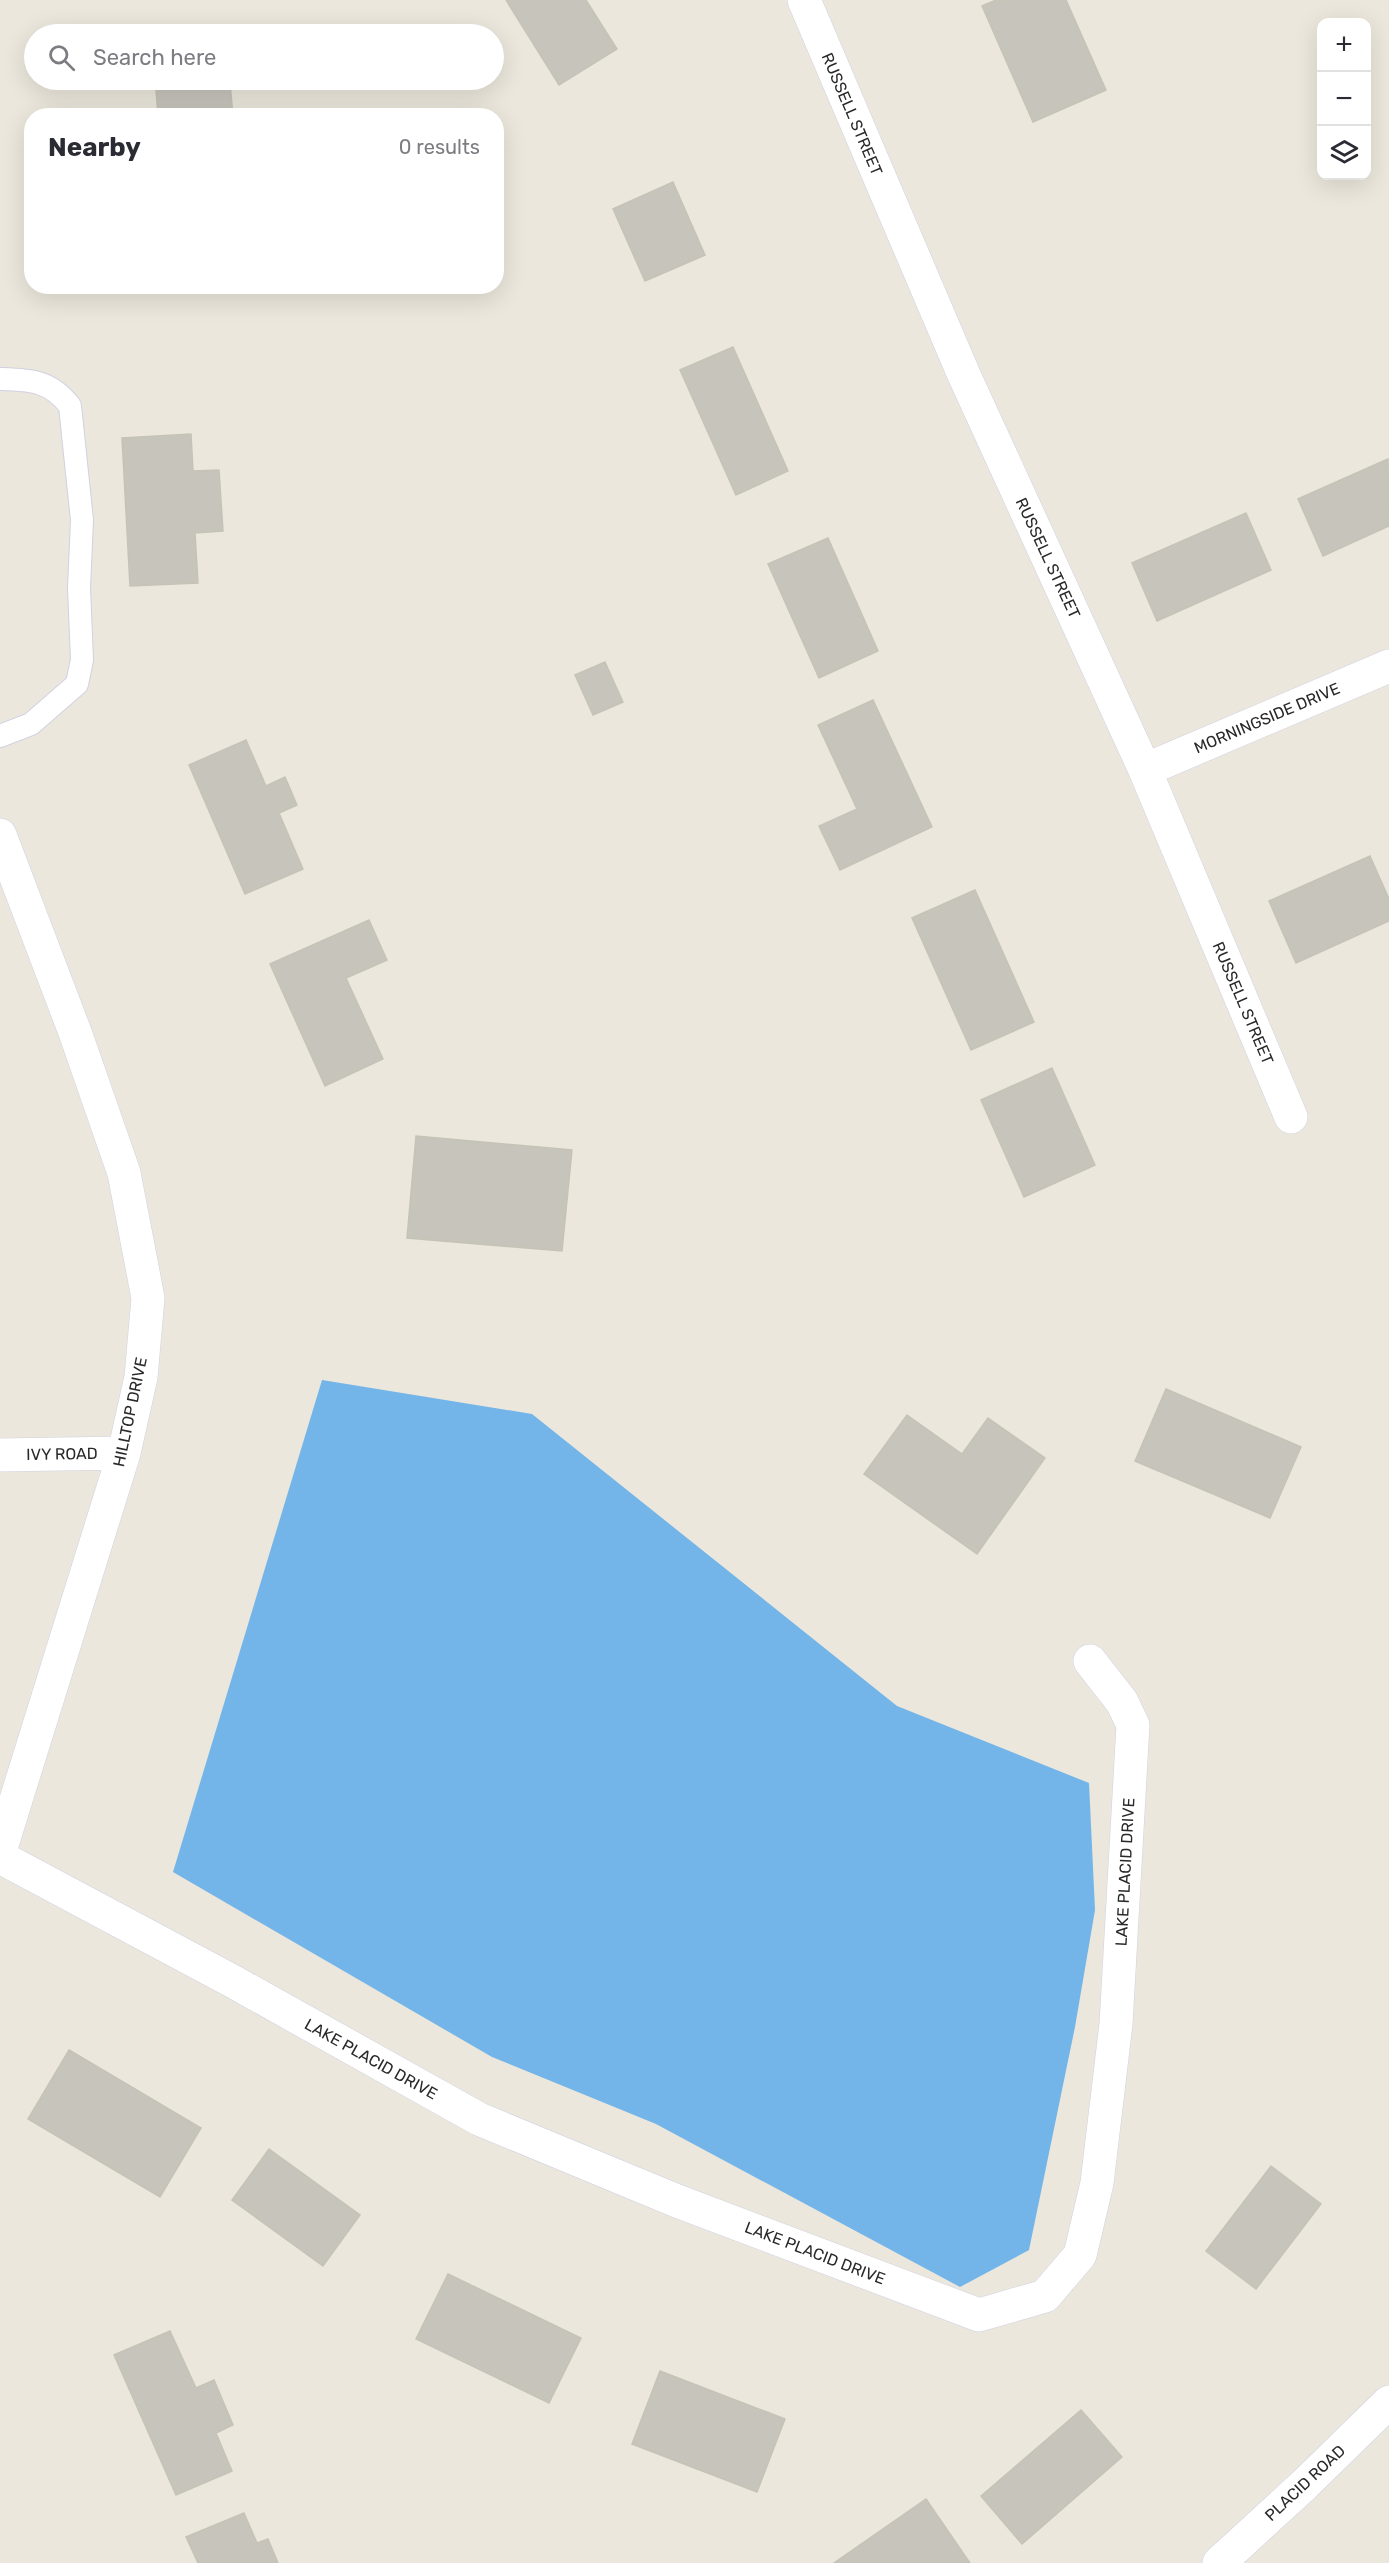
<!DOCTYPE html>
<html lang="en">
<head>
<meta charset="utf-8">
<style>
	:root { --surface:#fff; --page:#f7f7f7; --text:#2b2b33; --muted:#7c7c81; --line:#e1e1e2 }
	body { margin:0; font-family:Rubik,sans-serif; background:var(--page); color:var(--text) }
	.controls { position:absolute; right:18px; top:18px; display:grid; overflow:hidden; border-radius:12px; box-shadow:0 6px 24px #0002 }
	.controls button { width:54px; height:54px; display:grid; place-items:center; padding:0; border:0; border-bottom:2px solid var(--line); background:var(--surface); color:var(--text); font:30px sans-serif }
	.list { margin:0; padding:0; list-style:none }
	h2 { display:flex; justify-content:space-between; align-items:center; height:78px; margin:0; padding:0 24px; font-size:26px }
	h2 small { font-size:20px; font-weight:400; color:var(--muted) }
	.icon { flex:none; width:33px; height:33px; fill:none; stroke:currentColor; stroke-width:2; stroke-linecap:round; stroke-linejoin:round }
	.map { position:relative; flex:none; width:1389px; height:2563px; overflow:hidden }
	.search { position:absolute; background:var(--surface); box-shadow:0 6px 24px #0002; left:24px; top:24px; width:480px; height:66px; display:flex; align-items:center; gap:15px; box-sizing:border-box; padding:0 21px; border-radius:33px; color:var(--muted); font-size:22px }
	.panel { position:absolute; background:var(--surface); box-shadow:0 6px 24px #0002; left:24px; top:108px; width:480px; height:186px; border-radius:24px }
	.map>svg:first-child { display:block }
	.water { fill:#73b5e9 }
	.building { fill:#c6c4bb; stroke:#c6c3b6; stroke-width:1.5 }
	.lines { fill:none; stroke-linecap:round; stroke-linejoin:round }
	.service-casing { stroke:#d1d1e2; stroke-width:24 }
	.minor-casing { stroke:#d1d1e2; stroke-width:34 }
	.service { stroke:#fff; stroke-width:22 }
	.minor { stroke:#fff; stroke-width:33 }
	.labels { text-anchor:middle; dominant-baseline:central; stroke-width:4.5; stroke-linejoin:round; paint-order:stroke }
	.street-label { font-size:16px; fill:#292929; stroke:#fff }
</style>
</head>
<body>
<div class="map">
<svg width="1389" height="2563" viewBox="0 0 1389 2563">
	<rect width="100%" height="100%" fill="#ebe7dc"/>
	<path class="water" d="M322 1380 532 1414 897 1706 1089 1783 1095 1910 1075 2027 1029 2250 960 2287 656 2124 492 2057 173 1872Z"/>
	<path class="building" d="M506 0H586L617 49 559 85Z
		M996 0H1066L1106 90 1033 122 982 6Z
		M230 83 233 116H158L156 90Z
		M673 182 705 255 645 281 613 209Z
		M733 347 788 471 736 495 680 370Z
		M191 434 193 471 219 470 223 531 195 533 198 583 130 586 122 438Z
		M1388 459 1389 526 1323 556 1298 499Z
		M1246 513 1271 570 1157 621 1132 563Z
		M828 538 878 651 819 678 768 564Z
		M605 662 623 702 593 715 575 675Z
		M873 700 932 827 840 870 819 826 857 809 818 725Z
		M246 740 266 786 285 777 297 805 279 813 303 869 245 894 189 765Z
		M1370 856 1389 899V921L1296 963 1269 901Z
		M975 890 1034 1022 971 1050 912 918Z
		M369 920 387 960 346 978 383 1059 325 1086 270 964Z
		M1052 1068 1095 1165 1024 1197 981 1100Z
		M416 1136 572 1150 562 1251 407 1238Z
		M1166 1389 1301 1447 1270 1518 1135 1461Z
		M907 1415 962 1454 988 1418 1045 1458 977 1554 864 1474Z
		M69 2050 201 2128 160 2197 28 2119Z
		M269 2149 360 2215 323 2266 232 2200Z
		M1271 2166 1321 2204 1256 2289 1206 2251Z
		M448 2274 581 2338 549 2403 416 2339Z
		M170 2331 196 2388 214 2380 233 2425 216 2433 232 2471 176 2495 114 2355Z
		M660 2371 785 2419 757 2492 632 2444Z
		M1081 2410 1122 2457 1022 2544 981 2496Z
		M926 2499 970 2563H834Z
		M244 2513 257 2543 268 2539 278 2563H198L186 2537Z"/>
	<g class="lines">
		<g class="service-casing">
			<path id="service" d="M0 379C30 380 50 380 70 406L82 520 79 588 82 660 77 684 31 724 0 736"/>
		</g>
		<g class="minor-casing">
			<path id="minor" d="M804 0 964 375 1145 770 1291 1117
				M1145 770 1389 666
				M0 835 76 1035 124 1173 148 1298 141 1377 124 1453 0 1851
				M0 1455 124 1453
				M0 1857 234 1982 479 2119 677 2201 979 2315 1045 2296 1080 2255 1097 2183 1116 2024 1133 1725 1122 1702 1090 1661
				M1219 2563 1304 2485 1389 2402"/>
		</g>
		<use href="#service" class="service"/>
		<use href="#minor" class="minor"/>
	</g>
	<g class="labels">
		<g class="street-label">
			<text transform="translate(852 114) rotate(67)">RUSSELL STREET</text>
			<text transform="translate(1048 558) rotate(65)">RUSSELL STREET</text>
			<text transform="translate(1267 718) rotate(-23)">MORNINGSIDE DRIVE</text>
			<text transform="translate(1243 1003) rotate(67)">RUSSELL STREET</text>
			<text transform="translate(130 1412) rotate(-78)">HILLTOP DRIVE</text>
			<text transform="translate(62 1454) rotate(-1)">IVY ROAD</text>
			<text transform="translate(1125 1872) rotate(-87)">LAKE PLACID DRIVE</text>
			<text transform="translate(371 2059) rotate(29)">LAKE PLACID DRIVE</text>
			<text transform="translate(815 2253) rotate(21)">LAKE PLACID DRIVE</text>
			<text transform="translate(1305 2483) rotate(-43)">PLACID ROAD</text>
		</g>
	</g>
</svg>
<div class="controls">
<button>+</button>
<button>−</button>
<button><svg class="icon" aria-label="layers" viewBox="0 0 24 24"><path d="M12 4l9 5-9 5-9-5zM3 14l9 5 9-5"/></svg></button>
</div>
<div class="search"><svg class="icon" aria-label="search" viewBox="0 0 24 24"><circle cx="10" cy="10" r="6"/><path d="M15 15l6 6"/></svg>Search here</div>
<section class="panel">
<h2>Nearby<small>0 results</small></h2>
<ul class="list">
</ul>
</section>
</div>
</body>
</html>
